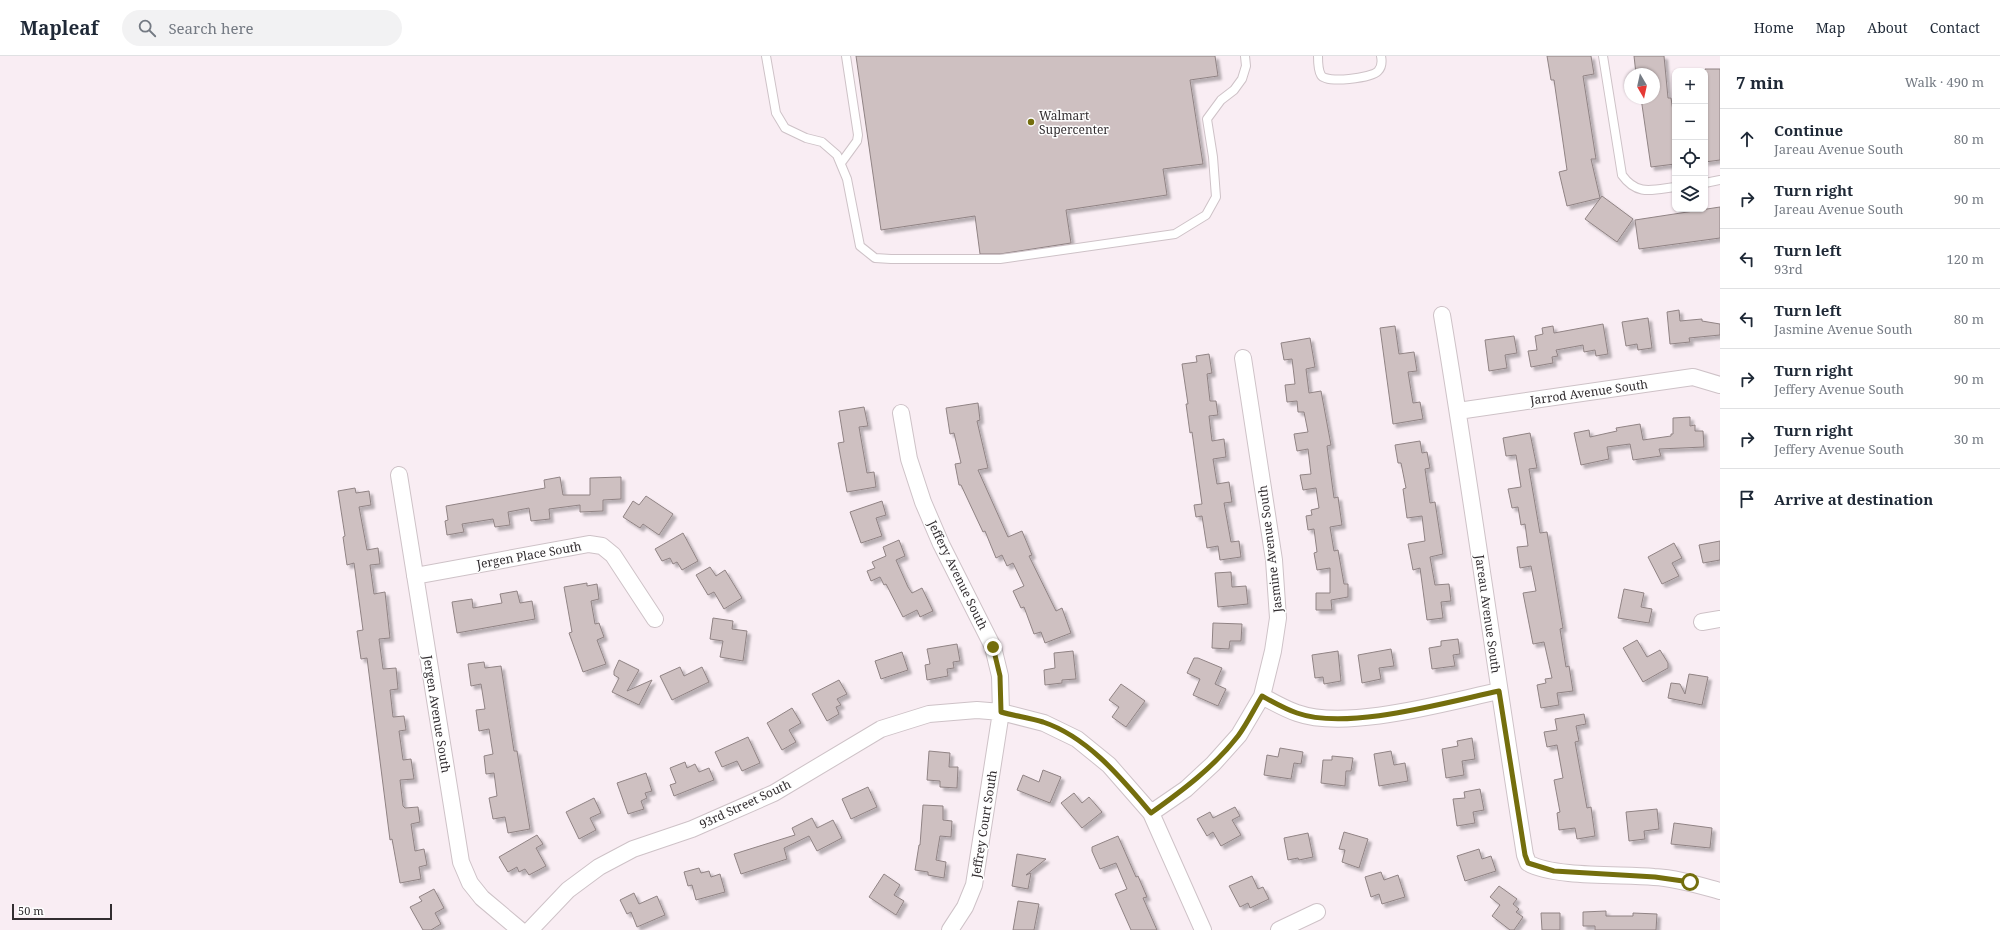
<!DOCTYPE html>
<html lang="en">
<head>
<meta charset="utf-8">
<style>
	:root { --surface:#fff; --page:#f2f2f3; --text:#1f2937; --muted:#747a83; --line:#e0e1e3 }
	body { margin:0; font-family:"Noto Serif",serif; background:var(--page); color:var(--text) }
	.controls { position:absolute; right:12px; top:12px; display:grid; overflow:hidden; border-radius:8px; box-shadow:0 1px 3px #0004 }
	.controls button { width:36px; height:36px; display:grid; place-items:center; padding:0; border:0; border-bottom:1px solid var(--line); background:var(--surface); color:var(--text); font:20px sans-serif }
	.compass { position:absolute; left:1624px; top:12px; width:36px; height:36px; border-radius:50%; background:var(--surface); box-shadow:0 1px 3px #0004; rotate:171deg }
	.scale { position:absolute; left:12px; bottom:10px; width:100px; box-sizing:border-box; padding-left:4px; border:2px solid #322d30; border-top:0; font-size:11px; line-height:14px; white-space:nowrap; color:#322d30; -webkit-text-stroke:3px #fefefe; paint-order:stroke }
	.stop { position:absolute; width:12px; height:12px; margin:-9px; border:3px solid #746e0d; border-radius:50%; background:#fff }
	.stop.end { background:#746e0d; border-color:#fff; box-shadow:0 1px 4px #0008 }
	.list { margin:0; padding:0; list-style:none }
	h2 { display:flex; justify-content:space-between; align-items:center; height:52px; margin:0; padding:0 16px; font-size:17px }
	h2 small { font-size:13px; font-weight:400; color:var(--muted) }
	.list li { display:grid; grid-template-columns:26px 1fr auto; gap:12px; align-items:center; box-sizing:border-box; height:60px; padding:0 16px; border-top:1px solid var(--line) }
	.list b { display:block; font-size:15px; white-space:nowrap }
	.list p { margin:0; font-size:13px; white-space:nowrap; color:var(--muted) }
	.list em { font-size:13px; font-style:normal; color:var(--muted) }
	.icon { flex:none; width:22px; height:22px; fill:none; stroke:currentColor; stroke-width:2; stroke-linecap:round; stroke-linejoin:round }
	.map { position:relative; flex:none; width:1720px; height:874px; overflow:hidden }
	header { display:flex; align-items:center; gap:24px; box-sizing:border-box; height:56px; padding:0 20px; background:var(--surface); border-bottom:1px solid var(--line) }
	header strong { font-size:19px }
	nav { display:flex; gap:22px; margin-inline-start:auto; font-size:14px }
	.search { width:280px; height:36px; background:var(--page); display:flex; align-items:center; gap:10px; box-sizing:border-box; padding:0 14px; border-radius:22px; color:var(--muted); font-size:15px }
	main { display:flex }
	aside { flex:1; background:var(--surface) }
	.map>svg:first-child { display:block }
	.building { fill:#cec0c1; stroke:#908384; filter:url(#shadow) }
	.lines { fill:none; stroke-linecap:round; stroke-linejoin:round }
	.lane-casing { stroke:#cec2c7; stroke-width:10 }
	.street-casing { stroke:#cec2c7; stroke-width:18 }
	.lane { stroke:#fff; stroke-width:8 }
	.street { stroke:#fff; stroke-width:16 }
	.route { stroke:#746e0d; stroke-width:5 }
	.poi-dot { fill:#746e0d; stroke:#fefefe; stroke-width:1.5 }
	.labels { text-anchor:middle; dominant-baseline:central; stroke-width:3; stroke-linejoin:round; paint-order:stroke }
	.poi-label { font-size:12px; fill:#322d30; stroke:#fefefe; text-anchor:start }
	.street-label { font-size:12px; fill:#322d30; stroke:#fefefe }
</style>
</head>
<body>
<header>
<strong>Mapleaf</strong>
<div class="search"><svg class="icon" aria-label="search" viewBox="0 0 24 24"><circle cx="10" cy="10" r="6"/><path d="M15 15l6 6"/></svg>Search here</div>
<nav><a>Home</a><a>Map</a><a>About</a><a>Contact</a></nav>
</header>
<main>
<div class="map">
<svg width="1720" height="874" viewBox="0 0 1720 874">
	<defs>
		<filter id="shadow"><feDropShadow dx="3.5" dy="3.5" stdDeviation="1" flood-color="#0004"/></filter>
	</defs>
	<rect width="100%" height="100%" fill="#f9edf3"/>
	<path class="building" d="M856 0H1215L1218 20 1190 24 1203 108 1163 113 1167 139 1066 154 1071 187 1000 198H980L975 160 881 174Z
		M1547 0H1591L1594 18 1583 20 1596 103H1591L1600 142 1567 150 1559 116 1567 114 1554 24H1551Z
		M1634 0H1664L1668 42H1671L1675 68V108L1651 111 1641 42H1654V18H1636Z
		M1705 13H1720V104L1705 106Z
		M1602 140 1633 163 1617 186 1585 163Z
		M1720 151V182L1639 193 1635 164Z
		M1679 254 1680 265 1702 263V265L1720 268V279L1689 282 1690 286 1670 288 1667 256Z
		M1648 262 1652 292 1638 294 1637 288 1626 290 1622 266Z
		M1603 268 1608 298 1596 300 1595 294 1584 296 1583 289 1578 290 1556 294 1558 300 1552 301 1553 307 1531 311 1528 295 1537 294 1535 280 1543 278 1542 272 1553 270 1554 277Z
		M1395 270 1399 298 1414 296 1417 315 1408 316 1413 347 1420 346 1423 363 1393 368 1380 272Z
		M1514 280 1517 297 1505 299 1507 312 1489 315 1485 284Z
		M1310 282 1315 311 1306 313 1309 337 1321 335 1331 389 1327 390 1334 442 1338 441 1342 469 1330 471 1334 495 1338 494 1344 528H1348V541L1331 544 1332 554H1316V537H1330V512L1317 514 1314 497 1317 496 1314 473 1308 474 1306 460 1312 459 1311 454 1319 452 1316 432 1303 434 1300 419 1311 418 1308 393 1297 395 1294 378 1308 376 1304 356H1298L1297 345 1287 346 1285 329 1295 328 1292 303 1284 304 1281 287Z
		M1209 298 1212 317 1207 318 1210 345H1216L1218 359 1209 360 1212 385 1224 383 1226 401 1213 403 1217 428 1229 426 1232 446 1224 447 1231 486 1239 485 1241 501 1220 504 1218 490 1207 492 1202 460 1196 461 1194 449 1202 448 1192 376 1190 377 1186 348H1188L1182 308 1197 306 1196 300Z
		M978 347 980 364 977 365 988 412 978 414 1008 481 1022 475 1032 499 1029 500 1056 555 1062 552 1071 577 1045 587 1041 576 1034 578 1024 551 1021 552 1013 535 1024 530 1013 507 1007 510 1002 499 996 502 985 475 983 476 961 429H959L955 408 961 407 954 377 950 378 946 352Z
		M864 351 868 370 859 371 867 417 874 416 876 431 847 436 838 387 844 386 839 355Z
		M1690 361V370L1695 369V375H1703L1704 391 1659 393 1661 400 1633 404 1630 388 1607 391 1609 403 1581 409 1574 377 1589 374 1590 381 1617 375 1616 372 1640 368 1643 384 1671 380V378H1673V362Z
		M1530 377 1537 412 1529 413 1540 477 1547 476 1563 572 1560 573 1566 611 1569 610 1573 635 1557 637 1559 649 1541 652 1537 629 1546 627 1545 623 1552 622 1544 586 1533 588 1523 537 1536 535 1531 510 1520 512 1517 491 1528 490 1525 468 1521 469 1518 451 1512 452 1508 433 1521 431 1516 399 1506 400 1503 382Z
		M1420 385 1422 397 1427 396 1430 412 1425 413 1430 447 1435 446 1443 498 1430 501 1435 529 1449 528 1451 545 1441 546 1443 562 1427 564 1420 512 1413 514 1408 488 1425 485 1422 460 1407 462 1403 433 1406 432 1401 407H1398L1395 389Z
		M560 421 563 439H590V422L621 421V443L603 444V455L580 456V449L549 453 550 463 531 465 529 452 508 456 510 469 495 471 493 463 462 468 464 476 447 479 445 465 448 464 446 450 545 432 544 424Z
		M355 432 356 437 369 435 371 449 359 451 367 494 378 492 380 508 370 509 374 538 385 536 390 582 379 583 383 613 396 612 398 633 390 634 393 661 404 660 406 674 399 675 403 704 411 703 414 723 400 724 403 750 405 752 418 751 420 766 411 768 415 795 424 793 427 809 419 811 421 823 400 827 392 783 390 784 367 602 361 603 357 575 363 574 354 507 347 509 343 481 345 480 338 435Z
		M646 440 673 458 659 479 643 468 640 472 623 461 633 445 639 449Z
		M882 445 886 459 876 462 882 480 861 487 850 456Z
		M683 477 698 505 682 514 677 506 673 508 670 502 662 505 655 493Z
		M899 484 905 500 896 504 908 531 912 537 922 532 933 555 920 561 917 554 903 561 886 528 884 529 880 521 871 525 867 515 875 512 872 506 886 500 883 491Z
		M1720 485V504L1703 507 1699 489Z
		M1674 487 1682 502 1672 507 1679 520 1662 528 1648 501Z
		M710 511 716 520 725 514 742 542 724 553 714 536 708 539 696 519Z
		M1231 516 1232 531 1246 530 1248 548 1218 551 1215 517Z
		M587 527V530L597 528 599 543 591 545 595 568 599 567 604 581 597 584 606 608 583 616 569 577 572 576 564 531Z
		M1624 533 1644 537 1641 551 1652 553 1649 567 1618 562Z
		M517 535 520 547 532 545 535 563 457 577 452 546 472 543 473 552 502 547 500 538Z
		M713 562 733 565 732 573 747 575 743 605 720 601 723 585 710 583Z
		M1213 567 1242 568 1241 585H1230L1229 593 1212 592Z
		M1458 583 1460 598 1453 599 1455 610 1432 613 1429 592 1441 590V585Z
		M1637 584 1647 601 1660 594 1668 607V612L1643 626 1623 592Z
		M957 588 960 605 953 606 954 612 947 613 948 620 927 624 925 609 930 608 927 593Z
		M1391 593 1394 610 1379 612 1381 623 1362 627 1358 599Z
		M1073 595 1076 623 1062 624V627L1045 629 1044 614 1055 612 1054 597Z
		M1338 595 1341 625 1324 628 1323 621 1315 622 1312 599Z
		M902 596 908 614 881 623 875 605Z
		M1194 602H1198L1222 612 1215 628 1226 633 1218 650 1193 639 1200 623 1187 617Z
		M619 604 639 614 627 635 652 624 639 649 612 636 619 622 614 619V615Z
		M484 606 485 612 501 610 514 695H517L530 773 508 777 505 761 493 763 489 742 497 740 494 717 486 718 484 700 493 698 489 673 479 675 476 654 485 653 481 628 471 630 468 608Z
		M680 611 684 620 702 611 709 626 672 644 660 620Z
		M1689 618 1708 621 1702 649 1668 642 1671 627 1680 628 1685 638Z
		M839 624 847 638 837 643 841 649 836 651 839 658 827 665 812 638Z
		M1121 628 1145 645 1126 671 1112 661 1119 651 1109 644Z
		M792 652 801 667 789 674 796 686 782 694 767 667Z
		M1584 658 1586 668 1576 670 1579 685 1575 686 1587 752 1591 751 1595 780 1577 783 1575 772 1559 774 1557 757 1560 756 1554 724 1563 722 1557 689 1547 691 1544 676 1557 674 1555 663Z
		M748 681 760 707 742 715 737 705 722 711 715 696Z
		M1472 682 1475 703 1462 705 1464 719 1446 722 1442 693 1458 690 1457 685Z
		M1280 692 1303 696 1301 708 1294 707 1291 723 1264 719 1267 699 1278 701Z
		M929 695 950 697 949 711H958L957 732 940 731V725L927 724Z
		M1391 695 1394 709 1405 707 1408 725 1379 730 1374 698Z
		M1332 700 1353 702 1351 715H1346L1345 730 1321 727 1323 704H1332Z
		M685 706 687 712 695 708 699 716 709 712 714 724 674 740 670 729 676 727 670 712Z
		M1043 714 1061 721 1050 747 1017 734 1023 719 1039 726Z
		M646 717 652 735 645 737 647 742 641 745 644 753 628 758 617 727Z
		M868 731 877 751 851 763 842 743Z
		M1480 733 1484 754 1473 756 1475 767 1457 770 1453 743 1465 742 1464 736Z
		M1074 737 1082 747 1089 741 1102 756 1082 772 1061 747Z
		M594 742 601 757 590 762 596 774 579 783 566 756Z
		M923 749 943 750V764L952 765 951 781 940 780 936 804 946 806 944 822 928 819V816L915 814 919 789H920Z
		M1235 751 1240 760 1232 764 1241 779 1221 790 1213 776 1207 780 1197 763 1210 756 1213 762Z
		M1657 753 1659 773 1644 775 1645 783 1629 785 1626 756Z
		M812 762 817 772 833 764 842 782 817 795 809 780 784 792 787 803 741 818 734 798 795 779 792 772Z
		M1674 767 1712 772 1710 792 1671 788Z
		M1344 776 1368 783 1359 812 1342 806 1345 794 1339 793Z
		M1308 777 1313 801 1299 804 1298 802 1288 804 1284 782Z
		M537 779 543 788 536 792 546 810 529 819 525 813 519 816 517 811 508 816 499 801Z
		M1118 780 1136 821 1138 820 1147 841 1143 842 1157 874H1131L1115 838 1127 833 1116 807 1100 813 1092 795V791Z
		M1479 793 1482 803 1491 800 1496 815 1465 825 1457 800Z
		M1017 798 1046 803 1026 819 1031 817 1028 833 1012 830Z
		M699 812 701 817 709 815 711 821 720 818 725 836 696 844 692 829 688 830 684 816Z
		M1381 816 1384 824 1398 819 1405 841 1382 848 1379 838 1371 841 1365 821Z
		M884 818 900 829 894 839 904 845 896 859 869 841Z
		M1252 820 1258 833 1263 831 1269 843 1250 852 1248 847 1240 851 1229 830Z
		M1499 830 1517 843 1513 848 1519 853 1516 856 1523 861 1514 874H1510L1492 860 1500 849 1490 841Z
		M434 833 444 852 435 857 441 868 431 874H423L410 851 422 845 419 841Z
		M634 837 639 848 657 840 665 859 637 871 631 856 627 858 620 844Z
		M1018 845 1039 848 1034 874H1013Z
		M1606 855V860H1633V857L1657 858 1656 874H1595V870H1583V856Z
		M1541 857H1560V874H1542Z"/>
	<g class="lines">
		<g class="lane-casing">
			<path id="lane" d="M766 0 776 57 785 72 806 82 822 86 837 99 847 123 860 190 875 202 891 203H1000L1175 178 1206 159 1216 141 1213 101 1207 63 1221 44 1234 34 1242 23 1246 10 1245 0
				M1318 0C1318 5 1318 14 1321 19 1326 28 1372 22 1378 15 1382 11 1382 5 1381 0
				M1603 0 1622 119C1637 140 1652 134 1675 131
				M841 107 857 85 858 79 846 0
				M1705 127 1720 124"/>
		</g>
		<g class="street-casing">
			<path id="street" d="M1442 259C1472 438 1496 619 1525 799L1528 807C1555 822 1621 818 1654 821 1676 822 1698 829 1720 835
				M1458 355 1693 321 1720 329
				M901 357 909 403 923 446 941 488 993 591 1000 620 1001 656 974 829 965 851 950 874
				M399 419 461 806 470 827 482 842 520 874
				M415 520 589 488 602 490 613 499 655 563
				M1702 566 1720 563
				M1262 640C1273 646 1285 653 1297 657 1347 675 1447 646 1499 635
				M1151 757 1186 733 1213 708 1239 679 1262 640 1273 595 1278 562 1274 504 1243 302
				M530 874 568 834 599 811 633 793 692 773 774 737 881 673 929 658 977 654 1001 656 1044 667 1077 683 1109 709 1151 757 1203 874
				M1279 874 1317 856"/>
		</g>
		<use href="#lane" class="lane"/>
		<use href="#street" class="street"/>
	</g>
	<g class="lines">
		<path class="route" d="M993 591 1000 620 1001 656C1015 660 1030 662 1043 666 1088 681 1122 723 1151 757 1183 734 1214 711 1238 680 1247 668 1254 653 1262 640 1273 646 1285 653 1297 657 1347 675 1447 646 1499 635L1525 799 1528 807 1554 815 1655 821 1690 826"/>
	</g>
	<circle class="poi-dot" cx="1031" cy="66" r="4"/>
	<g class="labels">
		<g class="poi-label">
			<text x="1039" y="59">Walmart<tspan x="1039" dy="14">Supercenter</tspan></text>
		</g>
		<g class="street-label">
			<text transform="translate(1589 336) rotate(-8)">Jarrod Avenue South</text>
			<text transform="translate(1270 493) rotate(-97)">Jasmine Avenue South</text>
			<text transform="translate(529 499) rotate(-10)">Jergen Place South</text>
			<text transform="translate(958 519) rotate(64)">Jeffery Avenue South</text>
			<text transform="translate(1488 558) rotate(82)">Jareau Avenue South</text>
			<text transform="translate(437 658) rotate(81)">Jergen Avenue South</text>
			<text transform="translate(745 748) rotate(-25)">93rd Street South</text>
			<text transform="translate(984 768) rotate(-81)">Jeffrey Court South</text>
		</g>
	</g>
</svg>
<div class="controls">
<button>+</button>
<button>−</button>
<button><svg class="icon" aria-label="locate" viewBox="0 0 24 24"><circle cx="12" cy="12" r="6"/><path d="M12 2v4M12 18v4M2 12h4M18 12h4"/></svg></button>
<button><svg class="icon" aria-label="layers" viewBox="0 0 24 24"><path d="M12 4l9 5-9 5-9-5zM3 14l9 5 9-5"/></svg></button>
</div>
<svg class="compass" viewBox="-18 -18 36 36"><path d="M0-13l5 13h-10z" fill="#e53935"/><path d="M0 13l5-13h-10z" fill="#747a83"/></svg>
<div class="scale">50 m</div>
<div class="stop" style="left:1690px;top:826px"></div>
<div class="stop end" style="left:993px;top:591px"></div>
</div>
<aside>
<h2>7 min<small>Walk · 490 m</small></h2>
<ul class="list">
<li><svg class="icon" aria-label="ahead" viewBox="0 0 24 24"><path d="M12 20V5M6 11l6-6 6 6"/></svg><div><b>Continue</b><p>Jareau Avenue South</p></div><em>80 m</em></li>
<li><svg class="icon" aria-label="right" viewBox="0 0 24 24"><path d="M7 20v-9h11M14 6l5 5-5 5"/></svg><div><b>Turn right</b><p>Jareau Avenue South</p></div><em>90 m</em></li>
<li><svg class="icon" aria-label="left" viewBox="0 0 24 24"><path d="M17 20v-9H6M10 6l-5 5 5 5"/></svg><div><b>Turn left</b><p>93rd</p></div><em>120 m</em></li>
<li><svg class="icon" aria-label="left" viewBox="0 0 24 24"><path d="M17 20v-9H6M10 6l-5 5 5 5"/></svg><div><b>Turn left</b><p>Jasmine Avenue South</p></div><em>80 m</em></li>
<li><svg class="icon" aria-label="right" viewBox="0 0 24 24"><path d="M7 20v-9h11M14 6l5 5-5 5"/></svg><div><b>Turn right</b><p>Jeffery Avenue South</p></div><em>90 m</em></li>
<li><svg class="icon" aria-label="right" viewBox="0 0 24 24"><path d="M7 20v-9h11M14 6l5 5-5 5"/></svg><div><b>Turn right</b><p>Jeffery Avenue South</p></div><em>30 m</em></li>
<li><svg class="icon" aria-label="arrive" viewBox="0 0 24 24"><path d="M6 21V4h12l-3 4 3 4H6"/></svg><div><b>Arrive at destination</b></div></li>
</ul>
</aside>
</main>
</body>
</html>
